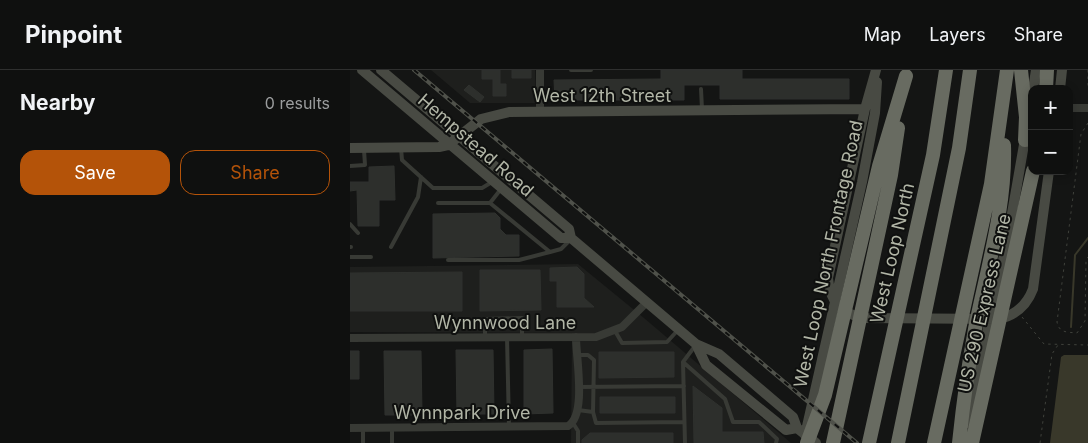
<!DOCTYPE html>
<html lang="en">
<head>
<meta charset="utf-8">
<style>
	:root { --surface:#0f100f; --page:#1d1e1d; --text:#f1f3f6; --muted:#9b9d9e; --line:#2f302f; --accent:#b45309 }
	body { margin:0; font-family:Inter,sans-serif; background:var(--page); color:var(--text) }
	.controls { position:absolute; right:15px; top:15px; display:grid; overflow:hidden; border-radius:10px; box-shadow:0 2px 8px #0003 }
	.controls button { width:45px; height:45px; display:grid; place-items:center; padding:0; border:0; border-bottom:1px solid var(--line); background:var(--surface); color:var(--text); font:25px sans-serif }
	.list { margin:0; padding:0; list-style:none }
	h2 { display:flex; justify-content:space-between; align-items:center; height:65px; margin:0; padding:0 20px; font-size:21px }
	h2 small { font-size:16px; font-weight:400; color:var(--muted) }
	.actions { display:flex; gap:10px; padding:15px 20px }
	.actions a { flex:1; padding:11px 0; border:1px solid var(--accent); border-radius:15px; text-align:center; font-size:18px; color:var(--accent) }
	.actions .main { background:var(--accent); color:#fff }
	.map { position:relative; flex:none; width:738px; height:373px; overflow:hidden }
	header { display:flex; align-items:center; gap:30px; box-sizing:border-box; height:70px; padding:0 25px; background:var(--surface); border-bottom:1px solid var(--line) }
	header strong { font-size:24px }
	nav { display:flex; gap:28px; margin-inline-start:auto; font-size:18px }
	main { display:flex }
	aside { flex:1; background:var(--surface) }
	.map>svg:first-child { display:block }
	.built { fill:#1e1f1d }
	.water { fill:#39382a }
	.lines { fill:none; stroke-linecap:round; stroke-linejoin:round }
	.stream { stroke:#39382a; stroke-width:2 }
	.building { fill:#2d2f2c; stroke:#2f312e }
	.path { stroke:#3f413b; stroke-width:1; stroke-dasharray:2.5 4; stroke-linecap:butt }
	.lane { stroke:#383a35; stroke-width:4 }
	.street { stroke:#383a35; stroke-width:8 }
	.secondary { stroke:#484a43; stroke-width:10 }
	.highway { stroke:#686b61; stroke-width:14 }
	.rail-casing { stroke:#4f514a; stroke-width:4 }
	.rail { stroke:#0f100f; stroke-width:2; stroke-dasharray:5.5; stroke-linecap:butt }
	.labels { text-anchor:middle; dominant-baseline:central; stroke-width:4; stroke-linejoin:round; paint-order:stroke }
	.street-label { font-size:18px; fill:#b1b5a6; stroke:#0f100f }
</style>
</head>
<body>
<header>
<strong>Pinpoint</strong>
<nav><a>Map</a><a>Layers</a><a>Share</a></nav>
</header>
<main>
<aside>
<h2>Nearby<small>0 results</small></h2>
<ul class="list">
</ul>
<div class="actions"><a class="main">Save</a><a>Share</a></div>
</aside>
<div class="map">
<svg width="738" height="373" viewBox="0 0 738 373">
	<rect width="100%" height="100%" fill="#141514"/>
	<path class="built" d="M81 0H185L186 33H120Z
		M228 194 294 248 441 373H221L222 263 0 262V197Z"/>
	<path class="water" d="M714 285H738V373H700L711 287Z"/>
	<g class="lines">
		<path class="stream" d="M721 257 725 185 738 168"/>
	</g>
	<path class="building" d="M132 0H150V14H156V26H143V9H132Z
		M162 0H181V8H162Z
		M311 0H392V9H499V29H370V15H334V30H205L204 10 311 9Z
		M119 15 134 27 130 32 114 20Z
		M44 96 45 130H29V156H8L7 120 0 121V112H19V97Z
		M145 143 150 148V159L156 165H169V186L83 188V144Z
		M227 197 234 204V228L244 237H207V211H200V198Z
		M130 200H190L191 240 130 241Z
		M112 202V241H0V203Z
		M202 279 203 343 174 344V280Z
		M106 280H143L144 344H107Z
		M0 281H9V309H0Z
		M34 281H71L72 345H35Z
		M249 282H324V307L249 308Z
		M343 316 372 338V362H413L414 373H344Z
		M250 327H325V343H250Z
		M240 363H323V373H232V370Z"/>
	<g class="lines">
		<path class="path" d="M738 0V17
			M738 53 731 64 707 252C709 263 717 262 727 263L735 251 736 191 738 187
			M672 247 694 274 738 275
			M690 373 702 284 708 275"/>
		<path class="lane" d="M221 0H241
			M351 19 352 39
			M51 78 52 90 83 118H132L142 112
			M0 96 15 95 14 80
			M88 133H140L200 182 211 179 220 170
			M140 133 151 119
			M0 154 8 163
			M0 177H1
			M41 177 68 127 71 107
			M0 187H21
			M98 190H169L200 182
			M265 261 272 273 317 272 328 260
			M135 267V249L172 248V267
			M157 267 159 357
			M227 285H238L244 290 243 342 246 353 334 352
			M333 292 375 329 383 352H409L427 369 426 373
			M228 317 334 316
			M228 340 243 342
			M223 353 228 361V373
			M13 358V373
			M42 358V373
			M335 373 333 292 345 276"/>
		<path class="street" d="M190 0V41
			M719 38H738
			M0 268 246 267 272 257 297 232
			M0 358 218 356C237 345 226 288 226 267"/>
		<path class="secondary" d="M12 0 211 168H221
			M31 0 219 159 221 168 346 274 369 284 443 347 447 358 466 373
			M526 0 515 39 478 208C480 232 491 243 513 248L649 249C666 245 677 235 683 219L699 101
			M683 19 686 0
			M710 19 712 0
			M0 78 89 77 98 75 131 49 159 42 515 39
			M346 274 356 295 436 360 447 358
			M617 353 657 172 676 63
			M455 365 512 112 525 43 527 12"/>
		<path class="highway" d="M671 0 676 47 675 70
			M696 19 697 0
			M457 373 475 325 529 96 556 6
			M483 373 541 105 548 58
			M519 373 583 85 596 0
			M548 373 609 78 620 0
			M584 373 641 114 657 0
			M609 373C613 335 618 297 625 259 637 199 656 137 654 75
			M622 373 683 101"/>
		<g class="rail-casing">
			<path id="rail" d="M64 0 507 373"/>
		</g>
		<use href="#rail" class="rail"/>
	</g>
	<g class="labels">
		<g class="street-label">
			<text x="252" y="25">West 12th Street</text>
			<text transform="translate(126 75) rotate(41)">Hempstead Road</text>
			<text transform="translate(542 183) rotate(-77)">West Loop North</text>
			<text transform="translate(478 184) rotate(-78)">West Loop North Frontage Road</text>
			<text transform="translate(634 233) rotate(-77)">US 290 Express Lane</text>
			<text x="155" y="252">Wynnwood Lane</text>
			<text x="112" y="342">Wynnpark Drive</text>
		</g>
	</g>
</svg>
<div class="controls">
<button>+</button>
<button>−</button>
</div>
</div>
</main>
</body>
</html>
